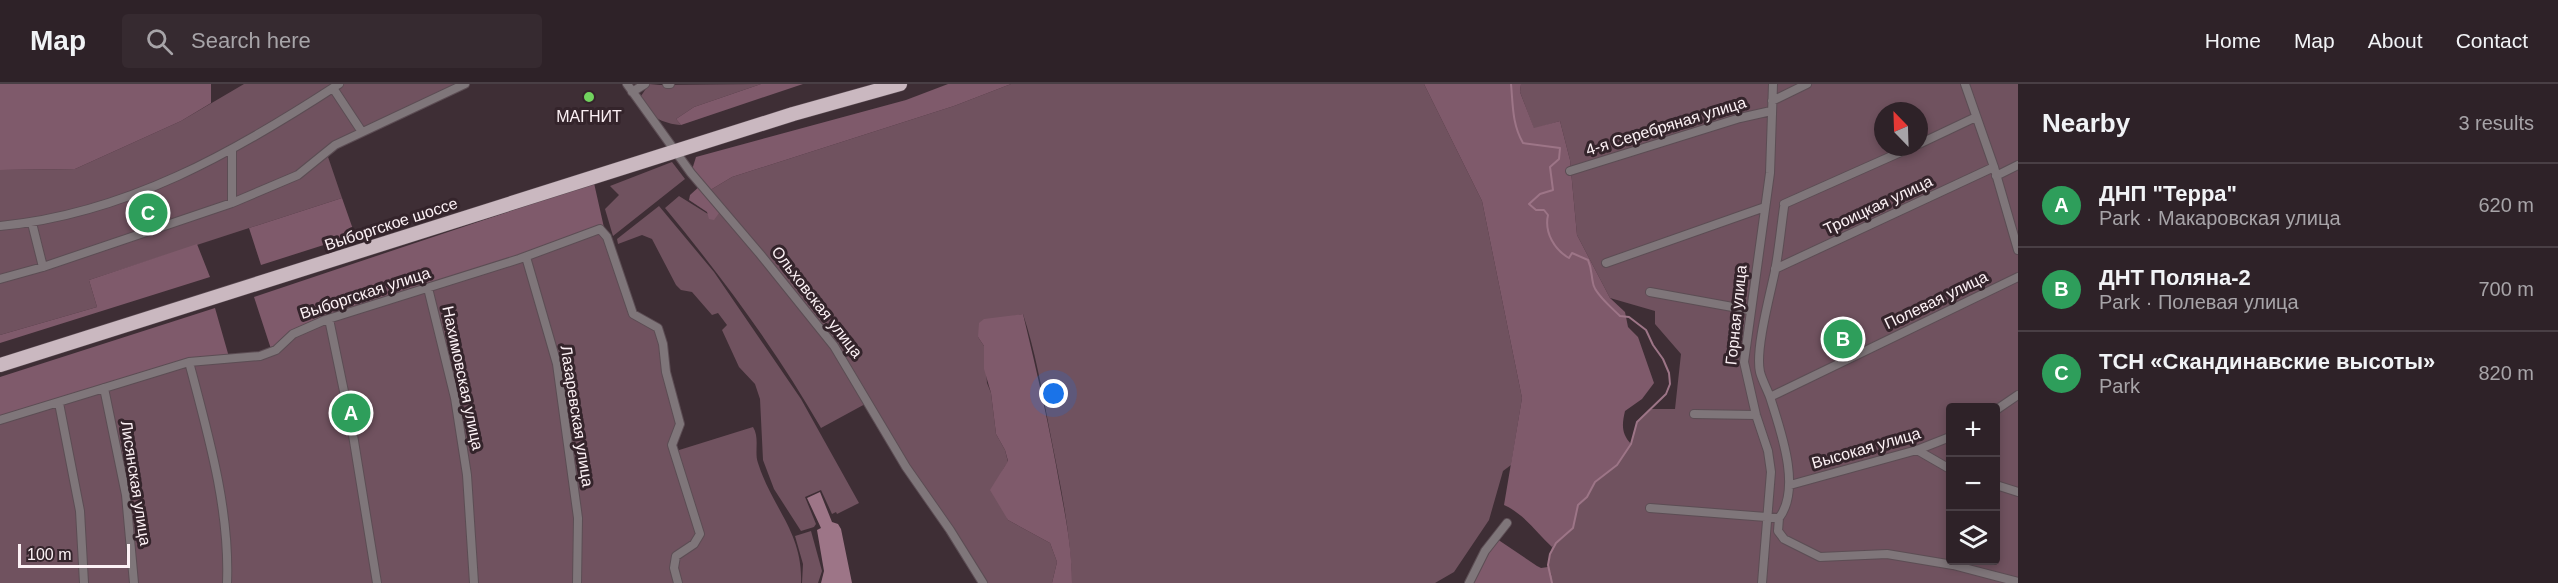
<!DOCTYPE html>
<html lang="en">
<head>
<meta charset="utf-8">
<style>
	:root { --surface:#2e2228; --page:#362a30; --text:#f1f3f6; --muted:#a7a4a8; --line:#493f45; --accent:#b45309 }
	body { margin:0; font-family:Helvetica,sans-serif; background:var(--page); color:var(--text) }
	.controls { position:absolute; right:18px; bottom:18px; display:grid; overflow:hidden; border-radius:6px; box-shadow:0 3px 9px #0003 }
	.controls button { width:54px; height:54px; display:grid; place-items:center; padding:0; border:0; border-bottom:2px solid var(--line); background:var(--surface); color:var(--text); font:30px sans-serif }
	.compass { position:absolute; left:1874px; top:18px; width:54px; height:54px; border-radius:50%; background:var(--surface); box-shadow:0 3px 9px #0003; rotate:337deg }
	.scale { position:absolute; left:18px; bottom:15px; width:112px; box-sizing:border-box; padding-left:6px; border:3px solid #fcf1f5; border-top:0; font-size:16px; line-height:21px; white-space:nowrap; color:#fcf1f5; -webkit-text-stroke:4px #34242b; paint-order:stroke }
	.you { position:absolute; left:1054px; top:310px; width:21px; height:21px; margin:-15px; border:4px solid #fff; border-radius:50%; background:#1a73e8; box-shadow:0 0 0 9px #1a73e833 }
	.badge { display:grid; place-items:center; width:39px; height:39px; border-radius:50%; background:var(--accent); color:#fff; font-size:20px; font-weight:700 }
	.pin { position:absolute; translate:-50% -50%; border:3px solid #fff; box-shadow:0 2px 6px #0006 }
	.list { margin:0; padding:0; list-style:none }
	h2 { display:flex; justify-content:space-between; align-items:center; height:78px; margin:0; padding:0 24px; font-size:26px }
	h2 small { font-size:20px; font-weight:400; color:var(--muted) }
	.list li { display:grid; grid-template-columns:39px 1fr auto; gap:18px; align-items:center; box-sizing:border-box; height:84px; padding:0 24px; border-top:2px solid var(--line) }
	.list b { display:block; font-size:22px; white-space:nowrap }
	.list p { margin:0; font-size:20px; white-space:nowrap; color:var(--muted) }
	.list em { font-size:20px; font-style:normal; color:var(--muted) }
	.icon { flex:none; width:33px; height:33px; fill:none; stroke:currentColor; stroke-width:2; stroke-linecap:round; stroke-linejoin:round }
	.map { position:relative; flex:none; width:2018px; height:499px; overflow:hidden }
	header { display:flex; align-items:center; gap:36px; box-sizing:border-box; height:84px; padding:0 30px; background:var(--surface); border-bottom:2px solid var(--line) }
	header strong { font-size:28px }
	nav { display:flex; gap:33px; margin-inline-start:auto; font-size:21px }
	.search { width:420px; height:54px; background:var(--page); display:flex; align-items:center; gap:15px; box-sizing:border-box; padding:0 21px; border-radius:6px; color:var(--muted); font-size:22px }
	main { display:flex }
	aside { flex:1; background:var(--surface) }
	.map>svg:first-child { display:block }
	.green { fill:#70525f; fill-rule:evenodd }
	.forest { fill:#7f5a6b }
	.water { fill:#9d7587 }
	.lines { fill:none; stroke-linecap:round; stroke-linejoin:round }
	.stream { stroke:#9d7587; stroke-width:2 }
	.minor-casing { stroke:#5c4d54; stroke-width:10 }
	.primary-casing { stroke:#5c4d54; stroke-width:15 }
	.minor { stroke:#7f767a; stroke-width:8 }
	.primary { stroke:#cab8c0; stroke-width:14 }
	.poi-dot { fill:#71d35e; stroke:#34242b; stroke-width:2 }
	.labels { text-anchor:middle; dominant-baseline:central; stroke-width:6; stroke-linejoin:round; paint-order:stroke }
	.poi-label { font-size:16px; fill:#fcf1f5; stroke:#34242b }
	.street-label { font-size:16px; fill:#fcf1f5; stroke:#34242b }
</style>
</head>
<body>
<header>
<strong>Map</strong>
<div class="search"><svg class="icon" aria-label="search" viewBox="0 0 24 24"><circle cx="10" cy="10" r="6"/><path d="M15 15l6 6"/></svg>Search here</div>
<nav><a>Home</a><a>Map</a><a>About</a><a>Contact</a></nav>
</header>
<main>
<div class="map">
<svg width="2018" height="499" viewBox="0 0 2018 499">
	<rect width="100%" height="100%" fill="#3e2e35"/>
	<path class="green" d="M244 0H466L326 67 342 114 89 196 97 223 0 251V86L75 85 181 37Z
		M649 0 660 1 761 0 694 23 676 35 681 41C664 40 645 32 641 12Z
		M1011 0H1424L1482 117 1522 314 1511 381 1503 387 1489 436 1454 488 1435 499H1072C1071 447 1059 395 1049 343 1042 306 1035 266 1023 230L1009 233 978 253 984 262 987 299 991 309 996 350 1005 366 1008 378C992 398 1002 413 1008 436L1050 459 1057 478 1052 499H983L867 319 821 344C776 266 722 193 665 124L679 112 708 130 707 108 732 93 954 22Z
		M1521 0H2018V499H1552V492L1548 483 1552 463 1573 444 1578 421 1587 413 1595 398 1617 381 1631 360 1637 338 1651 325H1675L1681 270 1655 240V227L1610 214 1577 151 1570 76 1560 37 1534 45 1520 8ZM1883 27H1919V63H1883ZM1950 324H1996V476H1950Z
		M672 78 685 95 613 152 605 125 619 111 610 102Z
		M659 122 714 188 801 315 859 419 837 430 836 428 832 430 821 406 805 413 816 440 814 443 801 447 774 405 763 376 760 315 755 300 739 283 722 246 727 241 718 229 712 231 692 208 681 206 676 201 652 155 642 151 618 160 617 155Z
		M600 145 633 230 658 244 680 340 672 358 676 367 753 343C760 354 754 368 758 379 772 424 803 448 801 499H0V336L184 280 260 272 293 250Z
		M811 447 822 487 818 499H802L803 480 795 452Z"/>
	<path class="forest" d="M0 0H211V19L181 37 75 85 0 86Z
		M761 0H803L681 41 676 35 694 23Z
		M948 0H1011L954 22 732 93 707 108 722 125 714 136 709 135 707 128 689 116 690 111 701 101 691 89 696 73 906 16Z
		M1424 0H1521L1520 8 1534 44 1560 37 1570 76 1577 151 1610 214 1625 228 1628 243 1638 253 1654 299 1642 315 1625 327C1622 340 1621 349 1631 360L1617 381 1595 398 1587 413 1578 421 1573 444 1552 463C1537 449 1523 429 1504 421L1522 314 1482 117Z
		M594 99 605 148 600 145 337 233 271 265 254 213Z
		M342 114 355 151 261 181 249 144Z
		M197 160 210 193 0 259V251L97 223 89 196Z
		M215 224 229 273 193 278 0 336V293Z
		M1023 230C1037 288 1050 345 1060 403 1066 435 1072 466 1072 499H1052L1057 478 1050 459 1008 436 990 406 1008 377 1005 366 996 350 991 309 984 285V262L978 253 979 239 984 235Z
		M1497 455 1537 482 1541 484 1548 483 1552 492V499H1472Z"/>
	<path class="water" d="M820 408 832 438 838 440 841 445 852 499H821L824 487 817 446 821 444 807 414Z"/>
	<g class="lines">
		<path class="stream" d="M1511 0C1513 21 1512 40 1523 59L1560 64 1559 75 1550 83 1553 106 1540 110 1529 120 1536 126H1544L1548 131C1544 149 1555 166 1569 174L1572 169 1588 176C1592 185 1591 190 1593 199 1594 209 1613 225 1620 232L1629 233 1646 246 1653 261 1663 275 1669 289 1670 300 1666 310 1637 338 1631 360 1617 381 1595 398 1587 413 1578 421 1573 444 1556 459 1550 470 1548 481 1552 499"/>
		<g class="minor-casing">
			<path id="minor" d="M627 0 691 89 760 170 834 262 906 383 950 446 983 499
				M667 0H670
				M1965 0 1994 83 2018 166
				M333 4 362 48
				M632 8 645 0
				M1772 17 1807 0
				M1919 60 1976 33
				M232 67V119
				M1570 87 1740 34 1771 27
				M1996 92 2018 81
				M1784 120 1912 63
				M32 139 43 183
				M0 142C126 130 235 68 339 0
				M526 173 557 280 578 434 577 499
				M1606 179 1765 123
				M1775 185 1994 83
				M0 195 43 183 232 119 298 91 335 61 465 0
				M428 204 455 314 467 391 474 499
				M1650 208 1749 226
				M329 235 353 351 377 499
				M189 278C208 350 230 425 227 499
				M104 304 126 411 134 499
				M1770 313 2018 193
				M59 319 80 427 84 499
				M1996 326 2018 311
				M1694 330 1756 331
				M0 336 189 278 260 272 276 266 293 250 325 236 519 175 600 145 607 153 633 230 658 244 663 260 666 288 680 340 672 361 700 450 694 460 676 472 674 484 678 499
				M1917 366 1950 385
				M1790 401 1917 366 1950 353
				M1996 401 2018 408
				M1650 424 1779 434C1802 404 1780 345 1770 313 1767 305 1762 296 1760 288 1755 266 1770 211 1775 187 1779 166 1781 144 1784 123
				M1779 434 1778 447 1784 455 1820 473 1887 470 1953 481 2018 498
				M1469 499 1485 467 1507 439
				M1762 499 1771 388 1768 367 1756 331 1744 278 1770 89 1773 0"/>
		</g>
		<g class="primary-casing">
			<path id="primary" d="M0 281 793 30 900 0"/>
		</g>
		<use href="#minor" class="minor"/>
		<use href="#primary" class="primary"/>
	</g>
	<circle class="poi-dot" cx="589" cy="13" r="6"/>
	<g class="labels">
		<g class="poi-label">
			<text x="589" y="32">МАГНИТ</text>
		</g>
		<g class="street-label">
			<text transform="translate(1666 42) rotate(-17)">4-я Серебряная улица</text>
			<text transform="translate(1878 121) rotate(-25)">Троицкая улица</text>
			<text transform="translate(391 140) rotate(-18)">Выборгское шоссе</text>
			<text transform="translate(365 209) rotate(-18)">Выборгская улица</text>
			<text transform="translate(1936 216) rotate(-26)">Полевая улица</text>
			<text transform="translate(817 218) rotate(52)">Ольховская улица</text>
			<text transform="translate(1736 231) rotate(-84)">Горная улица</text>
			<text transform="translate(463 294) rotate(78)">Нахимовская улица</text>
			<text transform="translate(577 332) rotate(81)">Лазаревская улица</text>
			<text transform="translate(1866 364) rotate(-16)">Высокая улица</text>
			<text transform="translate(136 399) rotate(81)">Лисянская улица</text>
		</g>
	</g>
</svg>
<div class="controls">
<button>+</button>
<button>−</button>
<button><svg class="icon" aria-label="layers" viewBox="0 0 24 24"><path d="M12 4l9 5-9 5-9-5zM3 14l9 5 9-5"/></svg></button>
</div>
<svg class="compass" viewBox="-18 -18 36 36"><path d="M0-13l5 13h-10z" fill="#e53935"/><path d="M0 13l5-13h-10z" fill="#a7a4a8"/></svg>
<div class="scale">100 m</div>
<div class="you"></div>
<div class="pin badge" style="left:351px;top:329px;background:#2e9e5b">A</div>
<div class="pin badge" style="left:1843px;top:255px;background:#2e9e5b">B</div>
<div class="pin badge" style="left:148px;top:129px;background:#2e9e5b">C</div>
</div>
<aside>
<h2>Nearby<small>3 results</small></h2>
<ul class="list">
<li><span class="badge" style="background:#2e9e5b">A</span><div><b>ДНП &quot;Терра&quot;</b><p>Park · Макаровская улица</p></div><em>620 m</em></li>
<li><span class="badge" style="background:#2e9e5b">B</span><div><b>ДНТ Поляна-2</b><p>Park · Полевая улица</p></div><em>700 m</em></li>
<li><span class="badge" style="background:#2e9e5b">C</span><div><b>ТСН «Скандинавские высоты»</b><p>Park</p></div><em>820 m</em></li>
</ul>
</aside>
</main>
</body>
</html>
